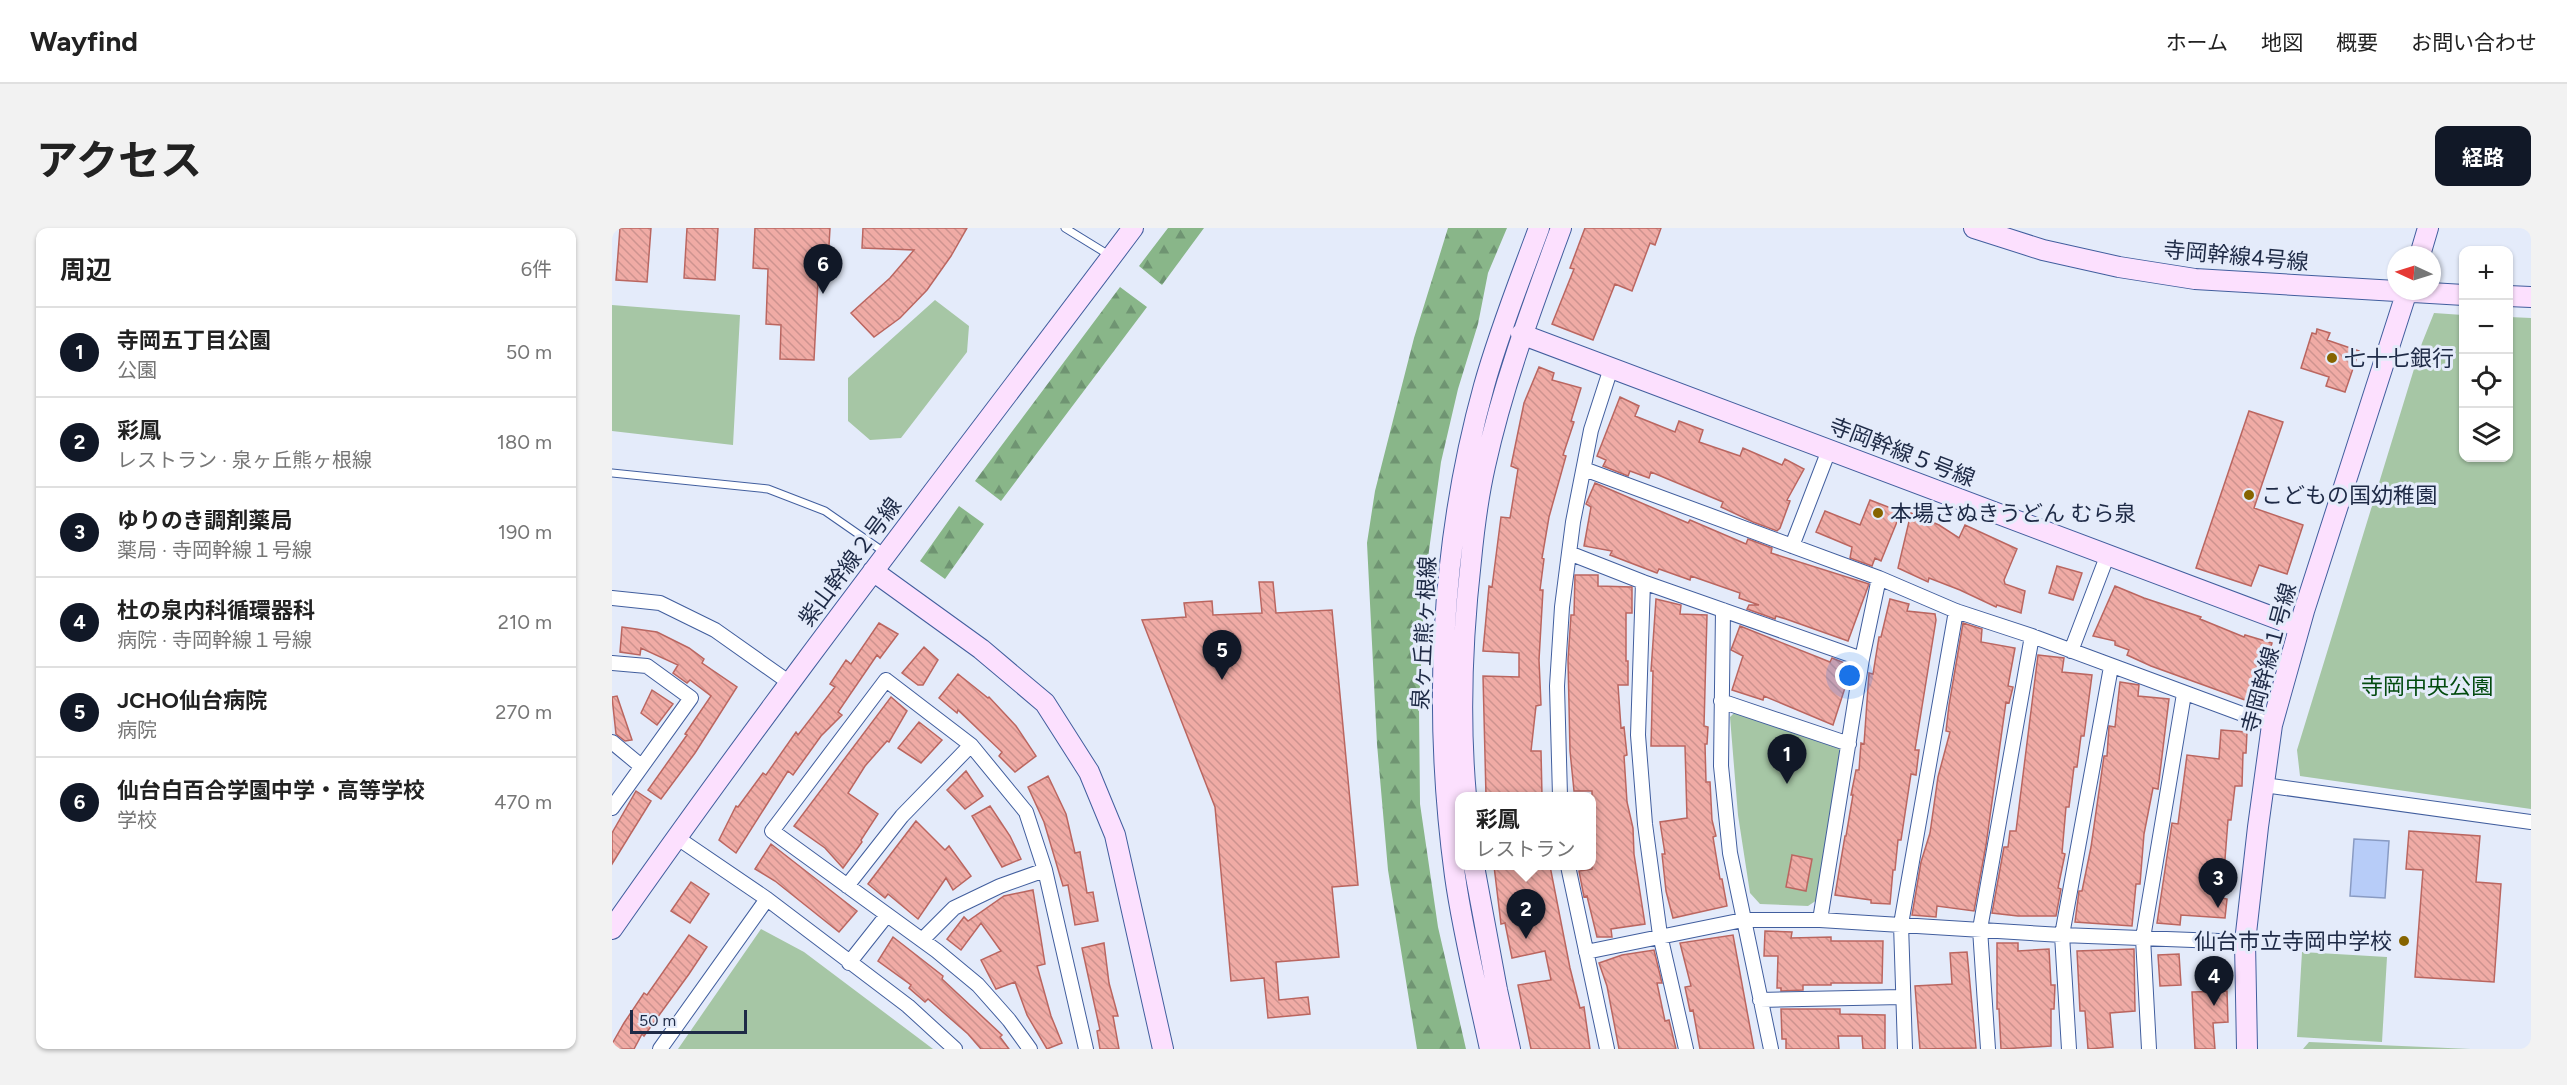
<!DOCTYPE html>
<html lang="ja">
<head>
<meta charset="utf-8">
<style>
	:root { --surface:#fff; --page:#f2f2f2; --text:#222; --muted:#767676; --line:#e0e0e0; --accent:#111827 }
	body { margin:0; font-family:Figtree,"Noto Sans JP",sans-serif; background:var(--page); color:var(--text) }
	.controls { position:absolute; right:18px; top:18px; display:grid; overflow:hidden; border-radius:12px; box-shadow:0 2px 4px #0004 }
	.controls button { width:54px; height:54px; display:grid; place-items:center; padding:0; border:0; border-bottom:2px solid var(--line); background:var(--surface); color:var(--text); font:30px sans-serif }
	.compass { position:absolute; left:1775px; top:18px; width:54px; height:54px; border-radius:50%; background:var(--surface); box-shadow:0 2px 4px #0004; rotate:274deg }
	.scale { position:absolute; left:18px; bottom:15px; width:117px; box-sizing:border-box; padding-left:6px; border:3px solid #1e2a46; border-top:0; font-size:16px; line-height:21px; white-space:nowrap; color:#1e2a46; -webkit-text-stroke:4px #e4ebfa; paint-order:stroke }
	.you { position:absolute; left:1238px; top:448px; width:21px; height:21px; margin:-15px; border:4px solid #fff; border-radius:50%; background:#1a73e8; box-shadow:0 0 0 9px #1a73e833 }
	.badge { display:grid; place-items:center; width:39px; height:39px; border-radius:50%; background:var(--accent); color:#fff; font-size:20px; font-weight:700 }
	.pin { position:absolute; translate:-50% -50px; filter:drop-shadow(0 2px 3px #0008) }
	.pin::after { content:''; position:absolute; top:32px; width:21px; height:18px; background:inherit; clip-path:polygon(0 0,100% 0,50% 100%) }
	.popup { position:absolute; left:843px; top:564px; width:141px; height:78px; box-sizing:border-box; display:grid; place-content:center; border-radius:12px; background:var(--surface); filter:drop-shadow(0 2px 4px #0005); font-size:20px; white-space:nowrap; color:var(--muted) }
	.popup b { font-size:22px; color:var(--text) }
	.popup::after { content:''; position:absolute; left:50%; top:100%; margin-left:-12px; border:12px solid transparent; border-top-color:var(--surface) }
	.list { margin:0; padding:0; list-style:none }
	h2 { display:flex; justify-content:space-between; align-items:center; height:78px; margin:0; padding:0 24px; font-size:26px }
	h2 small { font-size:20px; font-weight:400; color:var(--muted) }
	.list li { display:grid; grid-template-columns:39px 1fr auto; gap:18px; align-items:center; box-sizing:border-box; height:90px; padding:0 24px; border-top:2px solid var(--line) }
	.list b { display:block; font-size:22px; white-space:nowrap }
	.list p { margin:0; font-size:20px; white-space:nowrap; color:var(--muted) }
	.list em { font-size:20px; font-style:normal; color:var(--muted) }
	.icon { flex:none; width:33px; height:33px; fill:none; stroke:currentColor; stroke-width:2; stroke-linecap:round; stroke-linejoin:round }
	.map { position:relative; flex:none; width:1919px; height:821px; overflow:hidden; border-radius:12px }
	header { display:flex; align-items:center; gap:36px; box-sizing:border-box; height:84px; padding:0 30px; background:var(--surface); border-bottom:2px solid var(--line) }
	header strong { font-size:28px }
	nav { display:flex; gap:33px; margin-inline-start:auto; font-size:21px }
	.intro { display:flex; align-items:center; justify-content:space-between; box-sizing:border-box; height:144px; padding:0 36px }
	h1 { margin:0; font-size:42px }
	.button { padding:15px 27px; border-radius:12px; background:var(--accent); color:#fff; font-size:21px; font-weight:700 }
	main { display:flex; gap:36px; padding:0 36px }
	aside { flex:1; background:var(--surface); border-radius:12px; box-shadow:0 2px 4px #0004 }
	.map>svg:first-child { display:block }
	.forest { fill:url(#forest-firs) }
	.green { fill:#a6c6a5 }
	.water { fill:#b7ccf8; stroke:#899bc3; stroke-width:1.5 }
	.building { fill:url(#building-back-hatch); stroke:#ba6660; stroke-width:1.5 }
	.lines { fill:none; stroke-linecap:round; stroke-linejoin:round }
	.lane-casing { stroke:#415e9e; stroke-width:9 }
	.street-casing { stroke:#415e9e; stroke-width:16 }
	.secondary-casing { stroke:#415e9e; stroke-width:22 }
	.lane { stroke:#fff; stroke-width:7 }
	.street { stroke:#fff; stroke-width:14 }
	.secondary { stroke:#fce0fe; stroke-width:20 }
	.poi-dot { fill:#866400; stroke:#e4ebfa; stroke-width:2 }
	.labels { text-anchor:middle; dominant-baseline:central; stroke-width:6; stroke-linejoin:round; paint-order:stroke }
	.street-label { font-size:22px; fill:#1e2a46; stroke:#e4ebfa }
	.poi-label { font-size:22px; fill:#1e2a46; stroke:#e4ebfa; text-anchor:start }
	.park-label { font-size:22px; fill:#034b0f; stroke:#e4ebfa }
</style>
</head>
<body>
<header>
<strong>Wayfind</strong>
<nav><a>ホーム</a><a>地図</a><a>概要</a><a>お問い合わせ</a></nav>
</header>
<div class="intro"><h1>アクセス</h1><a class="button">経路</a></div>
<main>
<aside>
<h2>周辺<small>6件</small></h2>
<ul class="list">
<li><span class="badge">1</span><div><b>寺岡五丁目公園</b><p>公園</p></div><em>50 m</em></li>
<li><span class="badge">2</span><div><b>彩鳳</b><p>レストラン · 泉ヶ丘熊ヶ根線</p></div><em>180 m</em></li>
<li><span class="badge">3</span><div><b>ゆりのき調剤薬局</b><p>薬局 · 寺岡幹線１号線</p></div><em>190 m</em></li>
<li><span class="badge">4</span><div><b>杜の泉内科循環器科</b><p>病院 · 寺岡幹線１号線</p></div><em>210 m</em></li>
<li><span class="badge">5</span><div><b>JCHO仙台病院</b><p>病院</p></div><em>270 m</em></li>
<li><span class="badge">6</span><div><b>仙台白百合学園中学・高等学校</b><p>学校</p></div><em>470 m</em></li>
</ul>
</aside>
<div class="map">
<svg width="1919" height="821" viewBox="0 0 1919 821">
	<defs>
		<pattern id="forest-firs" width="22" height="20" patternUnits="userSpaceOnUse" patternTransform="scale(1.5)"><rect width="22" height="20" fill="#89b689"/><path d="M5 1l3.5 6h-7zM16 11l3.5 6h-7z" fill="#6f9472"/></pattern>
		<pattern id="building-back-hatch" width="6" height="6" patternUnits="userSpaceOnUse" patternTransform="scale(1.5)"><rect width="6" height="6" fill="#f0aba5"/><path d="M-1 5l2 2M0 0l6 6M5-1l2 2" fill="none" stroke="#cd938f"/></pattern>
	</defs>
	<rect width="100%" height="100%" fill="#e4ebfa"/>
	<path class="forest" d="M556 0H592L550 57 527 38Z
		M836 0H895L876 45 866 96 846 161 829 234 813 352 807 481 808 576 826 699 854 821H805L776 642 765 516 755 315 763 263 802 110Z
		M508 59 535 79 389 273 363 253Z
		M347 278 372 296 333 351 308 333Z"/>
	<path class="green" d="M323 72 357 98 355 124 289 210 258 212 236 193V150Z
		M0 77 128 87 121 217 0 203Z
		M1822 85 1851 87 1852 230H1896L1897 89 1919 90V581L1688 548 1685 522 1810 115Z
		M1123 484 1226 516 1231 525 1208 670 1196 678 1148 676 1138 665 1126 587 1118 489Z
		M149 701 192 724 321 821H66Z
		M1690 724 1775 729 1770 814 1685 809Z
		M1697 814 1859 821H1691Z"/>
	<path class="water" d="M1742 611 1777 613 1773 670 1738 668Z"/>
	<path class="building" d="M8 0H39L35 54 4 52Z
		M75 0H106L103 52 72 50Z
		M143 0H218L215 53H206L202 132 168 131 169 97 154 96 156 41 141 40Z
		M251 0H355L339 28 315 62 288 90 262 109 239 85 278 50 302 22 250 20Z
		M973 0H1049L1043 17 1038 15 1020 63 1003 56 981 112 940 96 962 41 958 40Z
		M1705 101 1718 105 1715 112 1747 123 1733 164 1714 158 1717 149 1689 140 1700 105 1704 106Z
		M927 139 942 145 940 152 969 160 959 193 962 194 951 227 954 228 937 289 930 330 932 331 928 362H931L927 432 929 477 924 478 919 523H929L930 568H874L871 448 907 449V425L871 423 877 358 880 359 889 289 898 290 906 241 899 238 912 175Z
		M1008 169 1027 178 1023 188 1063 204 1067 193 1091 202 1087 214 1128 228 1131 220 1170 237 1173 231 1192 241 1175 272 1178 273 1168 300 1165 303 1141 294 1109 279 1111 274 1039 244 1037 250 1018 243 1016 248 991 238 994 232 985 228Z
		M1637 183 1671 194 1642 280 1691 297 1675 346 1647 337 1639 358 1584 340Z
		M983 255 1076 295 1078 292 1134 316 1136 311 1160 320 1159 325 1257 356 1236 413 1174 391 1164 388 1163 391 1135 381 1137 377H1147L1127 370 1128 365 1079 348 1078 352 1047 341 1045 345 998 327 1000 323 972 318 979 279 974 276Z
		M1258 272 1289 284 1269 333 1263 330 1260 338 1238 330 1240 319 1204 304 1213 283 1248 297Z
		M1299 285 1327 297 1347 310 1353 297 1405 321 1392 352 1393 356 1413 363 1409 385 1385 377 1384 379 1348 362 1317 350 1316 354 1286 340Z
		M1445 338 1470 345 1461 372 1437 365Z
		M963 347H986V358L1020 359V385H1014V433H1016V457H1006L1009 500 1012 499 1015 527 1012 528 1015 574 1021 600 1022 626 1033 696 999 701 1000 709H985L975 668 972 669 967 643 980 641V563H962L958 523 956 432 959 387H962Z
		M647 354H661L664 385 720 382 746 657 720 659 727 729 664 734 667 772 696 769 698 786 656 790 652 750 619 753 603 579 530 392 574 389 572 375 600 373 601 387 650 385Z
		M1503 358 1532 370 1589 389 1588 391 1632 409 1633 407 1660 415 1644 476 1539 438 1515 427 1517 422 1503 417V413L1481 408Z
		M1044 371 1069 377 1068 386 1095 387 1092 498 1096 499 1095 516H1093L1094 554H1098L1100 592 1104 608 1101 609 1108 651H1110L1115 678 1061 690 1054 663 1050 626H1053L1048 594 1075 590 1073 518H1039L1041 443H1039Z
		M1278 371 1297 376 1295 383 1323 386 1324 392 1303 522H1307L1304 547 1299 546 1289 612H1286L1283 642H1281L1278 676 1259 675V672L1223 667 1233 608H1234L1241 567H1239L1244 542H1247L1249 515 1252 516 1257 445 1261 446 1267 409H1269Z
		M267 395 286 406 268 430 265 427 226 484 230 487 209 508 181 547 176 543 124 625 107 612 124 578 126 579 151 545 154 547 184 504 186 507 223 459 218 456 234 432 239 436Z
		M1351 395 1370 401 1369 414 1403 420 1396 458 1401 459 1397 475 1394 474 1374 617 1362 683 1325 678 1324 689 1300 687 1309 634 1318 605 1326 549 1338 504 1334 503 1337 477Z
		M1128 398 1218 434 1220 430 1240 438 1221 497 1152 468 1151 472 1120 462 1131 428 1119 422Z
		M10 399 45 404 77 420 92 431 90 435 125 459 83 525 49 571 36 562 75 507 73 506 99 468 78 452 75 455 61 445 66 437 29 420 28 427 8 424Z
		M312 419 326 432 311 457H306L290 445Z
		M1426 427 1452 430 1450 444 1480 447 1472 508H1469L1465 539H1462L1457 579H1454L1450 625 1453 626 1446 660 1449 661 1444 688H1406L1380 685 1392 619H1396L1398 603H1404Z
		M346 446 376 470 377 469 404 498 424 528 403 544 387 528 390 524 346 482 345 485 327 470Z
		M1508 454 1527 457 1526 468 1557 471 1546 561 1541 560 1532 606 1528 656H1524L1520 698 1463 694 1467 663H1470L1479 619 1492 528H1495L1497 498 1503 499Z
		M40 462 61 476 45 497 29 485Z
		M5 468 20 512 13 513 4 506 0 469Z
		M279 469 295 483 277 514 275 513 253 538 236 565 266 586 249 612 250 614 231 640 213 620 182 598Z
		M307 494 330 512 309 535 286 520Z
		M1609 502 1635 504 1634 525H1631L1630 558H1623L1619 592H1616L1610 670 1615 671 1613 690 1569 687 1568 697 1545 695 1560 595 1566 596 1575 527 1607 531Z
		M354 543 371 568 353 581 335 562Z
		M436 548 454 586 463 625 468 624 475 665 481 664 486 693 463 697 456 657 451 658 432 594 416 559Z
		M24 563 39 573 0 636V605Z
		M378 578 398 608 409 631 390 639 360 588Z
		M304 593 333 622 337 618 359 648 341 662 334 650 306 691 276 666 273 670 256 656Z
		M1797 603 1868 608 1864 654 1889 656 1882 754 1803 749 1811 642 1794 641Z
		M159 616 245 683 227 704 163 653 143 641Z
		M1180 627 1200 631 1194 663 1174 659Z
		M882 638H938L958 740 968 780 972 779 978 821H919L906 757 939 752 933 723 900 730 893 695 889 696Z
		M79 654 97 666 78 695 59 683Z
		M421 662 433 736 425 738 439 788 450 815 435 821 415 787 403 754 384 761 369 732 389 723 369 695 349 722 335 711 352 689 356 693 392 668Z
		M1153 703 1180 704 1179 710 1219 709V713H1271L1270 755H1219V757H1191V762L1169 763V760H1165L1166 728H1152Z
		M77 707 95 719 77 746 32 808 30 806 22 821H0V816L12 795 32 765 35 767Z
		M1121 707 1142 821H1088L1081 782 1078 783 1073 759 1079 758 1068 715Z
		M281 709 331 748 330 751 390 807 388 809 397 821H369L356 806 316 771 313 774 297 760 299 757 266 733Z
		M492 715 497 755 506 788H501L507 821H488L485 803 488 802 470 720Z
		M1385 715H1406V723L1437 721 1439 757H1443L1442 781H1439V818L1389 821 1387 781H1385Z
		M1522 721 1523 783 1498 785 1501 819 1476 821 1473 783H1468L1465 723Z
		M1042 722 1050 755H1045L1053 793 1057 792 1064 821H1007L995 758 987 735 1010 727Z
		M1355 724 1364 820 1308 821 1303 758 1340 756 1338 725Z
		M1567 726 1569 757 1548 758 1546 727Z
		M1615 763 1616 794 1601 795 1603 821H1583L1580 764Z
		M1169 781H1228V786L1273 787V821H1251L1250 808H1226L1227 821H1174V811H1170Z"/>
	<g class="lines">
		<g class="lane-casing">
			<path id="lane" d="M453 0 497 27
				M0 245 156 261 213 283 272 324"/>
		</g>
		<g class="street-casing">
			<path id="street" d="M972 241 1267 350 1344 383 1420 408 1660 497
				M1180 318 1217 222
				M957 325 1031 354 1250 431
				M1031 354 1026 507 1033 596 1048 707 1074 821
				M0 370 48 375 103 402 178 455
				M1111 382 1109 538 1118 625 1159 821
				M1459 423 1496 326
				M0 435 35 438 79 470 0 580
				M1109 473 1237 516
				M0 514 29 538
				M1652 557 1919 594
				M948 568 945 458 950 379 961 294 979 202 999 140
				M64 609 155 671 296 778 343 821
				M956 638 995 821
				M235 658 290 588 359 517
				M1208 692 1250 431 1267 350
				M310 712 342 680 388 658 433 642
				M974 724 1131 692H1208L1450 707 1633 714
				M237 735 275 687
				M1148 772 1290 769
				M48 821 155 671
				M418 821 397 792 366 757 325 723 160 603 274 452 359 517 414 584 433 642 474 821
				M1293 821 1289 696 1344 383
				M1376 821 1368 701 1420 408
				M1457 821 1450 707 1499 439
				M1537 821 1531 710 1572 466"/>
		</g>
		<g class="secondary-casing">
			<path id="secondary" d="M1362 0 1431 22 1507 39 1583 51 1852 67
				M1808 27 1816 0
				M1896 68 1919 69
				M909 106 1687 399
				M261 343 369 421 433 475 477 544 503 607 551 821
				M854 568C847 490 850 411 859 332 862 301 866 269 873 238 891 156 920 79 949 0
				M862 638 885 762 898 821
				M0 701C167 462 346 233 521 0
				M878 821C866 764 851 706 843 648 821 485 828 317 872 158 887 104 908 52 927 0
				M1635 821 1633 714 1646 599 1660 497 1692 383 1795 63"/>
		</g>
		<use href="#lane" class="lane"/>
		<use href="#street" class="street"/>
		<use href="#secondary" class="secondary"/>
	</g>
	<g class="poi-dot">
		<circle cx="1720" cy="130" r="6"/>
		<circle cx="1637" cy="267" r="6"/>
		<circle cx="1266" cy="285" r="6"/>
		<circle cx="1792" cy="713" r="6"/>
	</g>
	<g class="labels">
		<g class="street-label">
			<text transform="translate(1624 28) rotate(5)">寺岡幹線4号線</text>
			<text transform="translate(1290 224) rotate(21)">寺岡幹線５号線</text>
			<text transform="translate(238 334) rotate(-53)">紫山幹線２号線</text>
			<text transform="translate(812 405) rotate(-87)">泉ヶ丘熊ヶ根線</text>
			<text transform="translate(1657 430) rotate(-75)">寺岡幹線１号線</text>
		</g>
		<g class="poi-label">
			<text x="1732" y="130">七十七銀行</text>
			<text x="1649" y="267">こどもの国幼稚園</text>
			<text x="1278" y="285">本場さぬきうどん むら泉</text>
			<text x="1780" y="713" text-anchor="end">仙台市立寺岡中学校</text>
		</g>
		<g class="park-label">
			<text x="1815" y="458">寺岡中央公園</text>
		</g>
	</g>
</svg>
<div class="controls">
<button>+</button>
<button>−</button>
<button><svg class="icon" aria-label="locate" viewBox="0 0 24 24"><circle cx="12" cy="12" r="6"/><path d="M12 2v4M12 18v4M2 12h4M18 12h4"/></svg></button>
<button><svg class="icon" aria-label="layers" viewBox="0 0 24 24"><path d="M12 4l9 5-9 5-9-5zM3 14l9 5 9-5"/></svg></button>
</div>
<svg class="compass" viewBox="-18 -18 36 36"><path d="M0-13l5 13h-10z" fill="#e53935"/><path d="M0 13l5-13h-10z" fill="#767676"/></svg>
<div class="scale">50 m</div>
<div class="you"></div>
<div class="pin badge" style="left:1175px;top:556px">1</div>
<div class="pin badge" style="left:914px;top:711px">2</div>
<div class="popup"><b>彩鳳</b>レストラン</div>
<div class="pin badge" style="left:1606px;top:680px">3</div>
<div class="pin badge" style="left:1602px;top:778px">4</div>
<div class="pin badge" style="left:610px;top:452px">5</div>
<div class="pin badge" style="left:211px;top:66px">6</div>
</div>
</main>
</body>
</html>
